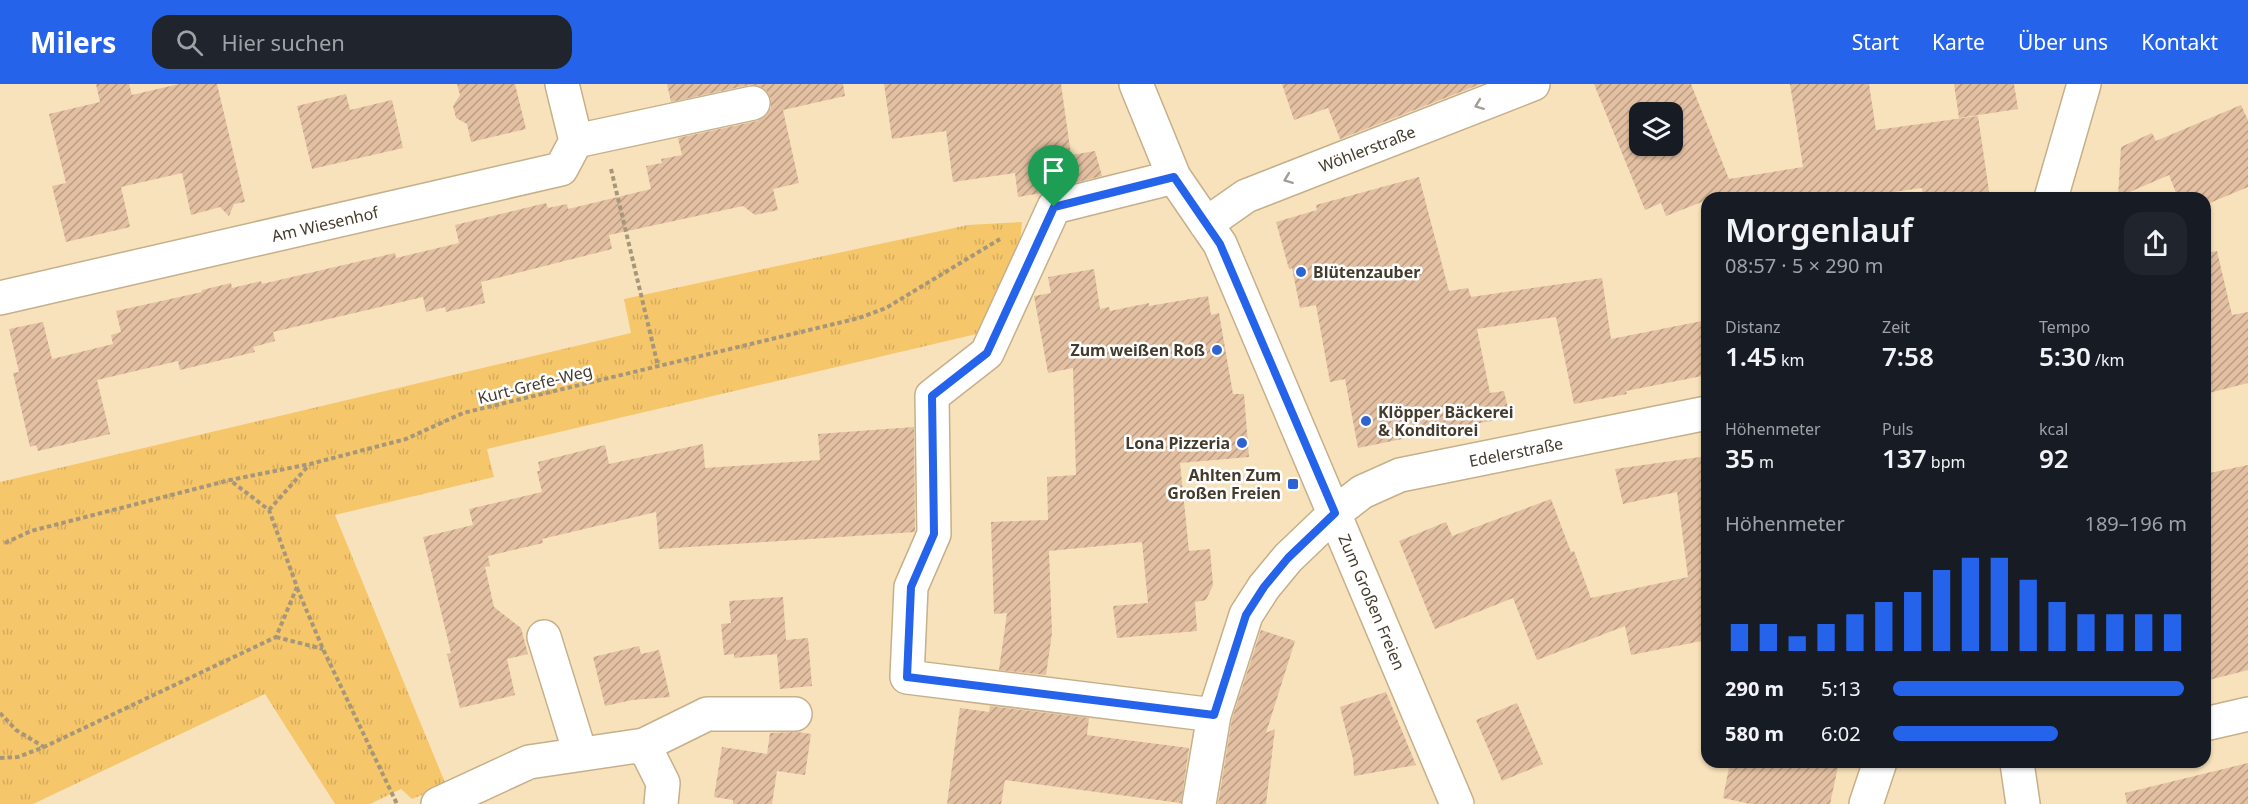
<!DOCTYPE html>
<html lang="de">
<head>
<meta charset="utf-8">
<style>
	body { margin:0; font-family:"Noto Sans",sans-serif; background:#20242c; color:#f1f3f6; height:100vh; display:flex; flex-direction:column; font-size:22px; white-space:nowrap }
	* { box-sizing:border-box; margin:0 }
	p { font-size:20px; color:#9ea1a6 }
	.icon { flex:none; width:33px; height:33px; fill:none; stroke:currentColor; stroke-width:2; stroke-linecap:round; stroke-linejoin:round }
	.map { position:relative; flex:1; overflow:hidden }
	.panel { position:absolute; left:1701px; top:108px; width:510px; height:576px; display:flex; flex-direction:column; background:#171b24; border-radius:18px; box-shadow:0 2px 4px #0004 }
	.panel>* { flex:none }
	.fabs { position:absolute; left:1629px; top:18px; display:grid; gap:12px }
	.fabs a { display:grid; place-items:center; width:54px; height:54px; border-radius:12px; background:#171b24; box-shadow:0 2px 4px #0004; font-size:30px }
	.pin { position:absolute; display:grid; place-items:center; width:51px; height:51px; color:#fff; margin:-62px -26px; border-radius:50% 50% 50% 0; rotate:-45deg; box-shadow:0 0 6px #0007 }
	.pin .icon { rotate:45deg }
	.round { display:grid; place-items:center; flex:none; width:63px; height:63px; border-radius:18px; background:#20242c }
	.headline { display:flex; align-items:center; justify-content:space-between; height:102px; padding:0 24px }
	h1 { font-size:33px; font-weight:600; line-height:45px }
	.metrics { display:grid; grid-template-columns:repeat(3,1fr); gap:9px; height:102px; padding:6px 24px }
	.metrics div { display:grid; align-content:center }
	.metrics b { font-size:26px; font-weight:600 }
	.metrics small { font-size:16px; font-weight:400 }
	.metrics p { font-size:16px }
	.chart { height:168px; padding:12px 24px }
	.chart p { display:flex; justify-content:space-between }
	.chart svg { width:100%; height:108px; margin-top:6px; stroke:#2563eb; stroke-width:6 }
	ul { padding:0 24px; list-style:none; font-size:20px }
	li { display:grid; grid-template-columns:96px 72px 1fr; align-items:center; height:45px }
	li i { height:15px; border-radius:8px; background:#2563eb }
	header { display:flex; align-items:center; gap:36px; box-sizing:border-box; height:84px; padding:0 30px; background:#2563eb; color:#fff }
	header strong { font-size:28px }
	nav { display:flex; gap:33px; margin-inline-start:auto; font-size:21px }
	.search { width:420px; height:54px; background:#20242c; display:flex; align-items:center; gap:15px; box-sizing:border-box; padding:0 21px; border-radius:18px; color:#9ea1a6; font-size:22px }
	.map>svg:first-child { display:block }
	.park { fill:url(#park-tufts) }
	.building { fill:url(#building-hatch); fill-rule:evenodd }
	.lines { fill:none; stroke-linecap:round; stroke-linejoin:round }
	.minor-casing { stroke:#c5b08a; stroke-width:36 }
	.path { stroke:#a7977a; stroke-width:4; stroke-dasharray:4.5 3; stroke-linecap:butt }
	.minor { stroke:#fff; stroke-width:33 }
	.oneway { stroke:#a29d96 }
	.route-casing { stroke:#fff; stroke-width:12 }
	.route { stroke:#2563eb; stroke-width:8 }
	.poi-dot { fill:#2e64d2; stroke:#fff; stroke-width:2 }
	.labels { text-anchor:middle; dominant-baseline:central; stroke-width:5; stroke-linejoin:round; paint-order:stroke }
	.street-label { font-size:16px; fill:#443b2c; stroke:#fff }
	.poi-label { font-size:16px; font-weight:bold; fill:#443b2c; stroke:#fff; text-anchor:end }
</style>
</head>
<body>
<header>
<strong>Milers</strong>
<div class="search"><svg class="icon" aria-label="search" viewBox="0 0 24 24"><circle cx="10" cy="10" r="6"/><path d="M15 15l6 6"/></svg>Hier suchen</div>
<nav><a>Start</a><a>Karte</a><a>Über uns</a><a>Kontakt</a></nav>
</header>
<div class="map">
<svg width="2248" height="720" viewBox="0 0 2248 720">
	<defs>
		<pattern id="park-tufts" width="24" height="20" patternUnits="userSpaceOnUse" patternTransform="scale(1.5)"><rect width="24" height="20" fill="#f6c66b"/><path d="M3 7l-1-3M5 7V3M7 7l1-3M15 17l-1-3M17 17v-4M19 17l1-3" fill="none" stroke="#d4ab5d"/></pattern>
		<pattern id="building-hatch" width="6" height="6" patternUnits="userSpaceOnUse" patternTransform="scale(1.5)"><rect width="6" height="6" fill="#e3c0a2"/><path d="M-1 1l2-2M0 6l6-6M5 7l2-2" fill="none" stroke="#ba9d84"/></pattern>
	</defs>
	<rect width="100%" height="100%" fill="#f8e2bb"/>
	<path class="park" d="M1022,138l-3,33 -34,77 -498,117 7,28 -159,38 111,270 -34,14 -11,-10 -31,15h-35l-70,-110 -232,110h-33v-322l631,-149 -7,-34 344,-74z"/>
	<path class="building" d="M96,0h33l3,11 47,-11h38l28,118 -11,2 -5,12 -9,-9 -29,8 -9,-42 -61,14 9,40 -64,15 -14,-56 14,-3 -17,-69 51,-12z
		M457,0h58l11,45 -55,13 -4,-18 -11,-6 -3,-12 7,-11z
		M667,0h176l2,12 -62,14 16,73 -26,6 5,21 -23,5 -12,-9 -134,29 3,14 -131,33 4,21 -39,9 -1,-5 -19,5 -3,-15 -150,35 2,9 -22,6 2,5 -75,18 -2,-9 -81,19 13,54 -72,17 -2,-6 -6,2 -17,-74 6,-1 -10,-43 34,-7 9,37 61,-15 -2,-9 10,-3 -5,-21 86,-19v-2l29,-7 1,5 29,-7 1,3 133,-31 1,5 63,-15 -4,-18 91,-22 2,5 19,-4 1,5 83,-20 -5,-23 16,-3 -1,-4 21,-4 -4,-17 79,-17 9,-5 5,-8v-9l-4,-8 -9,-6h-9l-78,17z
		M884,0h177l10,71 24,-4 7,25 -53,13 -7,4 -24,4 -3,-24 -62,9 -7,-51 -54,8z
		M1282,0h199l-141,55 -12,-31 -34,12z
		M1594,0h97l38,95 74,-12 -13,-83h79l7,46 102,-14 12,82h-67l-1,-10 -71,10h-144v2l-41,16 -5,-13 -16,7zM1640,28h32v34h-32z
		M1954,0h60l4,25 -59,9z
		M346,10l4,16 42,-10 11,48 -91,21 -15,-63z
		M2241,21l7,15v67l-43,18v-7h-27l-9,-23 -51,22 3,-50 31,-14 4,8z
		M1419,93l30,114 19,-3 3,9 131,-19 9,61 96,-19v55l-81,16 1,3 -53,10 -18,-87 -79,12 13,64 14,-2 6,26 -152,31 -13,-69 -15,3 -14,-77 -16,3 -8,-40 -3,1 -13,-47 41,-12 -1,-5z
		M2217,167l15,64 16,-3v71l-43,11v-141z
		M1094,185l6,40 9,-2 1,4 39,-8v3l59,-10 3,19 8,-2 14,81h11l5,63 -69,6 9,88 21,-2 3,36 -7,15 -11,2 2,29 -80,7 -4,-32 35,-3 -6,-61 -93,9 3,82 -6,42 -47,-5 8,-57 -13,1 -3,-92 57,-2 -1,-43 29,-2 -3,-107 -25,5 -14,-77 17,-3 -3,-16z
		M914,343l1,105 -256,17 -3,-37 -114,27 1,4 -55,13 2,10 -5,1 9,40 27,21 7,26 -21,5 8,36 -55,13 -13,-54 4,-1 -28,-116 50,-12 -4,-16 73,-17 -5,-21h3l-2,-9 67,-17 4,19 94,-20 2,24 115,-8 -2,-26z
		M1707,372v184l-76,15 -6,-29 -88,34 -24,-62 -78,31 -36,-88 47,-19 6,14 99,-37 20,53 3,-1 17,47 97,-21 -11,-85 -54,12 -8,-35z
		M2248,381v205l-43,11v-207z
		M783,513l3,43 22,-2 4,48 -32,3 -3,-35 -43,4v-4l-10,1 -3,-31 10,-1 -2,-22z
		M1261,546l34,11 -29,92 9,-4 -9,75h-48l14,-85z
		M639,562l2,8 18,-4 11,47 -38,3 -27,6 -12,-49z
		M1386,608l30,73 -62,11 -1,-17 -13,-52z
		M1517,619l26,61 -41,17 -26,-61z
		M990,622l99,12 -2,17 102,13 -8,55 -176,-23 -4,24h-54l13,-96 29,4z
		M797,648l14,2 -6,41 -28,-4 -5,33h-39v-4l-19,-3 8,-50 45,7 3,-21z
		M1730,678h109l-9,42h-80l-27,-6z
		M2248,679v41h-121l-2,-11z"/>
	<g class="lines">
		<defs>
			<path id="minor" d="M1136,0l38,93 46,67 237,560
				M576,57l177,-38
				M1174,93l-120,30 -67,146 -55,43 2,138 -23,53 -4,90 307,38
				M2051,114l33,-114
				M1206,140l40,-28 287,-112
				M0,214l561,-129 15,-28 -14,-57
				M544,553l36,116
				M2205,640l43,-10
				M644,661l63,-31h88
				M2017,679l6,41
				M438,720l91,-42 115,-17 19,38 -2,21
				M1199,720l15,-89 32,-100 18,-28 24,-29 47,-45 27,-21 38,-17 307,-62
				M1866,720l14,-42"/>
		</defs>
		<use href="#minor" class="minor-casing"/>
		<path class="path" d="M611,85l47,197
			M269,426l40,-45
			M5,459l26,-12 199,-51 80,-16 96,-25 57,-26 396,-95 27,-10 114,-69
			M297,504l26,61 74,155
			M276,553l47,12
			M0,629l16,17 28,17
			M0,674l18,-1 26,-10 232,-110 21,-50 -28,-77 -38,-29"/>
		<use href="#minor" class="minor"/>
	</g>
	<defs><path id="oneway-chevron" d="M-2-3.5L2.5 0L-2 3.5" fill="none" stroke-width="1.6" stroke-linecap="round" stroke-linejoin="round" transform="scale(1.5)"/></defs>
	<g class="oneway">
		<use href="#oneway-chevron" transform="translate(1479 21) rotate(159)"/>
		<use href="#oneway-chevron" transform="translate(1288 95) rotate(159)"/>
	</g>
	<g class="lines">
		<defs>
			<path id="route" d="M1174,93l46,67 115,269 -47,45 -24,29 -18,28 -32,100 -307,-38 4,-90 23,-53 -2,-138 55,-43 67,-146z"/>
		</defs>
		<use href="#route" class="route-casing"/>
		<use href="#route" class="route"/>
	</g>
	<g class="poi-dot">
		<circle cx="1301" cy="188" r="6"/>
		<circle cx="1217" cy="266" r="6"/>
		<circle cx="1366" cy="337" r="6"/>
		<circle cx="1242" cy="359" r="6"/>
		<rect x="1287" y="394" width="12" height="12" rx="3"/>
	</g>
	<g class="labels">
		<g class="street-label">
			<text transform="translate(1367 65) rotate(-21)">Wöhlerstraße</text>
			<text transform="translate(325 140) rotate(-13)">Am Wiesenhof</text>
			<text transform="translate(535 300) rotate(-14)">Kurt-Grefe-Weg</text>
			<text transform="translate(1516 368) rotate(-11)">Edelerstraße</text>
			<text transform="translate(1372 518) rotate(67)">Zum Großen Freien</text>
		</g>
		<g class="poi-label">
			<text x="1313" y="188" text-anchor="start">Blütenzauber</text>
			<text x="1205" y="266">Zum weißen Roß</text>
			<text x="1378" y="328" text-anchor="start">Klöpper Bäckerei<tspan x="1378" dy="18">&amp; Konditorei</tspan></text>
			<text x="1230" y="359">Lona Pizzeria</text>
			<text x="1281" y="391">Ahlten Zum<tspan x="1281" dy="18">Großen Freien</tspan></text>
		</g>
	</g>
</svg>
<div class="fabs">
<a><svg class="icon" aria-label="layers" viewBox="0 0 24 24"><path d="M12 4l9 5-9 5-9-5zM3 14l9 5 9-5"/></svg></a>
</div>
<div class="pin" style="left:1054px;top:123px;background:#1e9e55"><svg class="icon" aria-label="arrive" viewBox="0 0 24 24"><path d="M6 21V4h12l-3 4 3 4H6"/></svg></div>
<section class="panel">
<div class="headline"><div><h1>Morgenlauf</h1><p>08:57 · 5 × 290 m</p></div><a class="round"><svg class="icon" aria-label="share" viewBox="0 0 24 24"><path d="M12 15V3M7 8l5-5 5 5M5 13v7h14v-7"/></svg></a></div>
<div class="metrics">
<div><p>Distanz</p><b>1.45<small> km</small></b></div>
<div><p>Zeit</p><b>7:58</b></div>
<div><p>Tempo</p><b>5:30<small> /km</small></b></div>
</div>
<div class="metrics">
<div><p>Höhenmeter</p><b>35<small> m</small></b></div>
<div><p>Puls</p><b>137<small> bpm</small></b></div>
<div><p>kcal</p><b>92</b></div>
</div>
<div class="chart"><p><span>Höhenmeter</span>189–196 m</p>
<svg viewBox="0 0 160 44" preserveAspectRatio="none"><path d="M5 44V33M15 44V33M25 44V38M35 44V33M45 44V29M55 44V24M65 44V20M75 44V11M85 44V6M95 44V6M105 44V15M115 44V24M125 44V29M135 44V29M145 44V29M155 44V29"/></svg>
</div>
<ul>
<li><b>290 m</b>5:13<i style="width:99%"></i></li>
<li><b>580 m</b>6:02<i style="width:56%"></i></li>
</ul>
</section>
</div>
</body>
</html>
